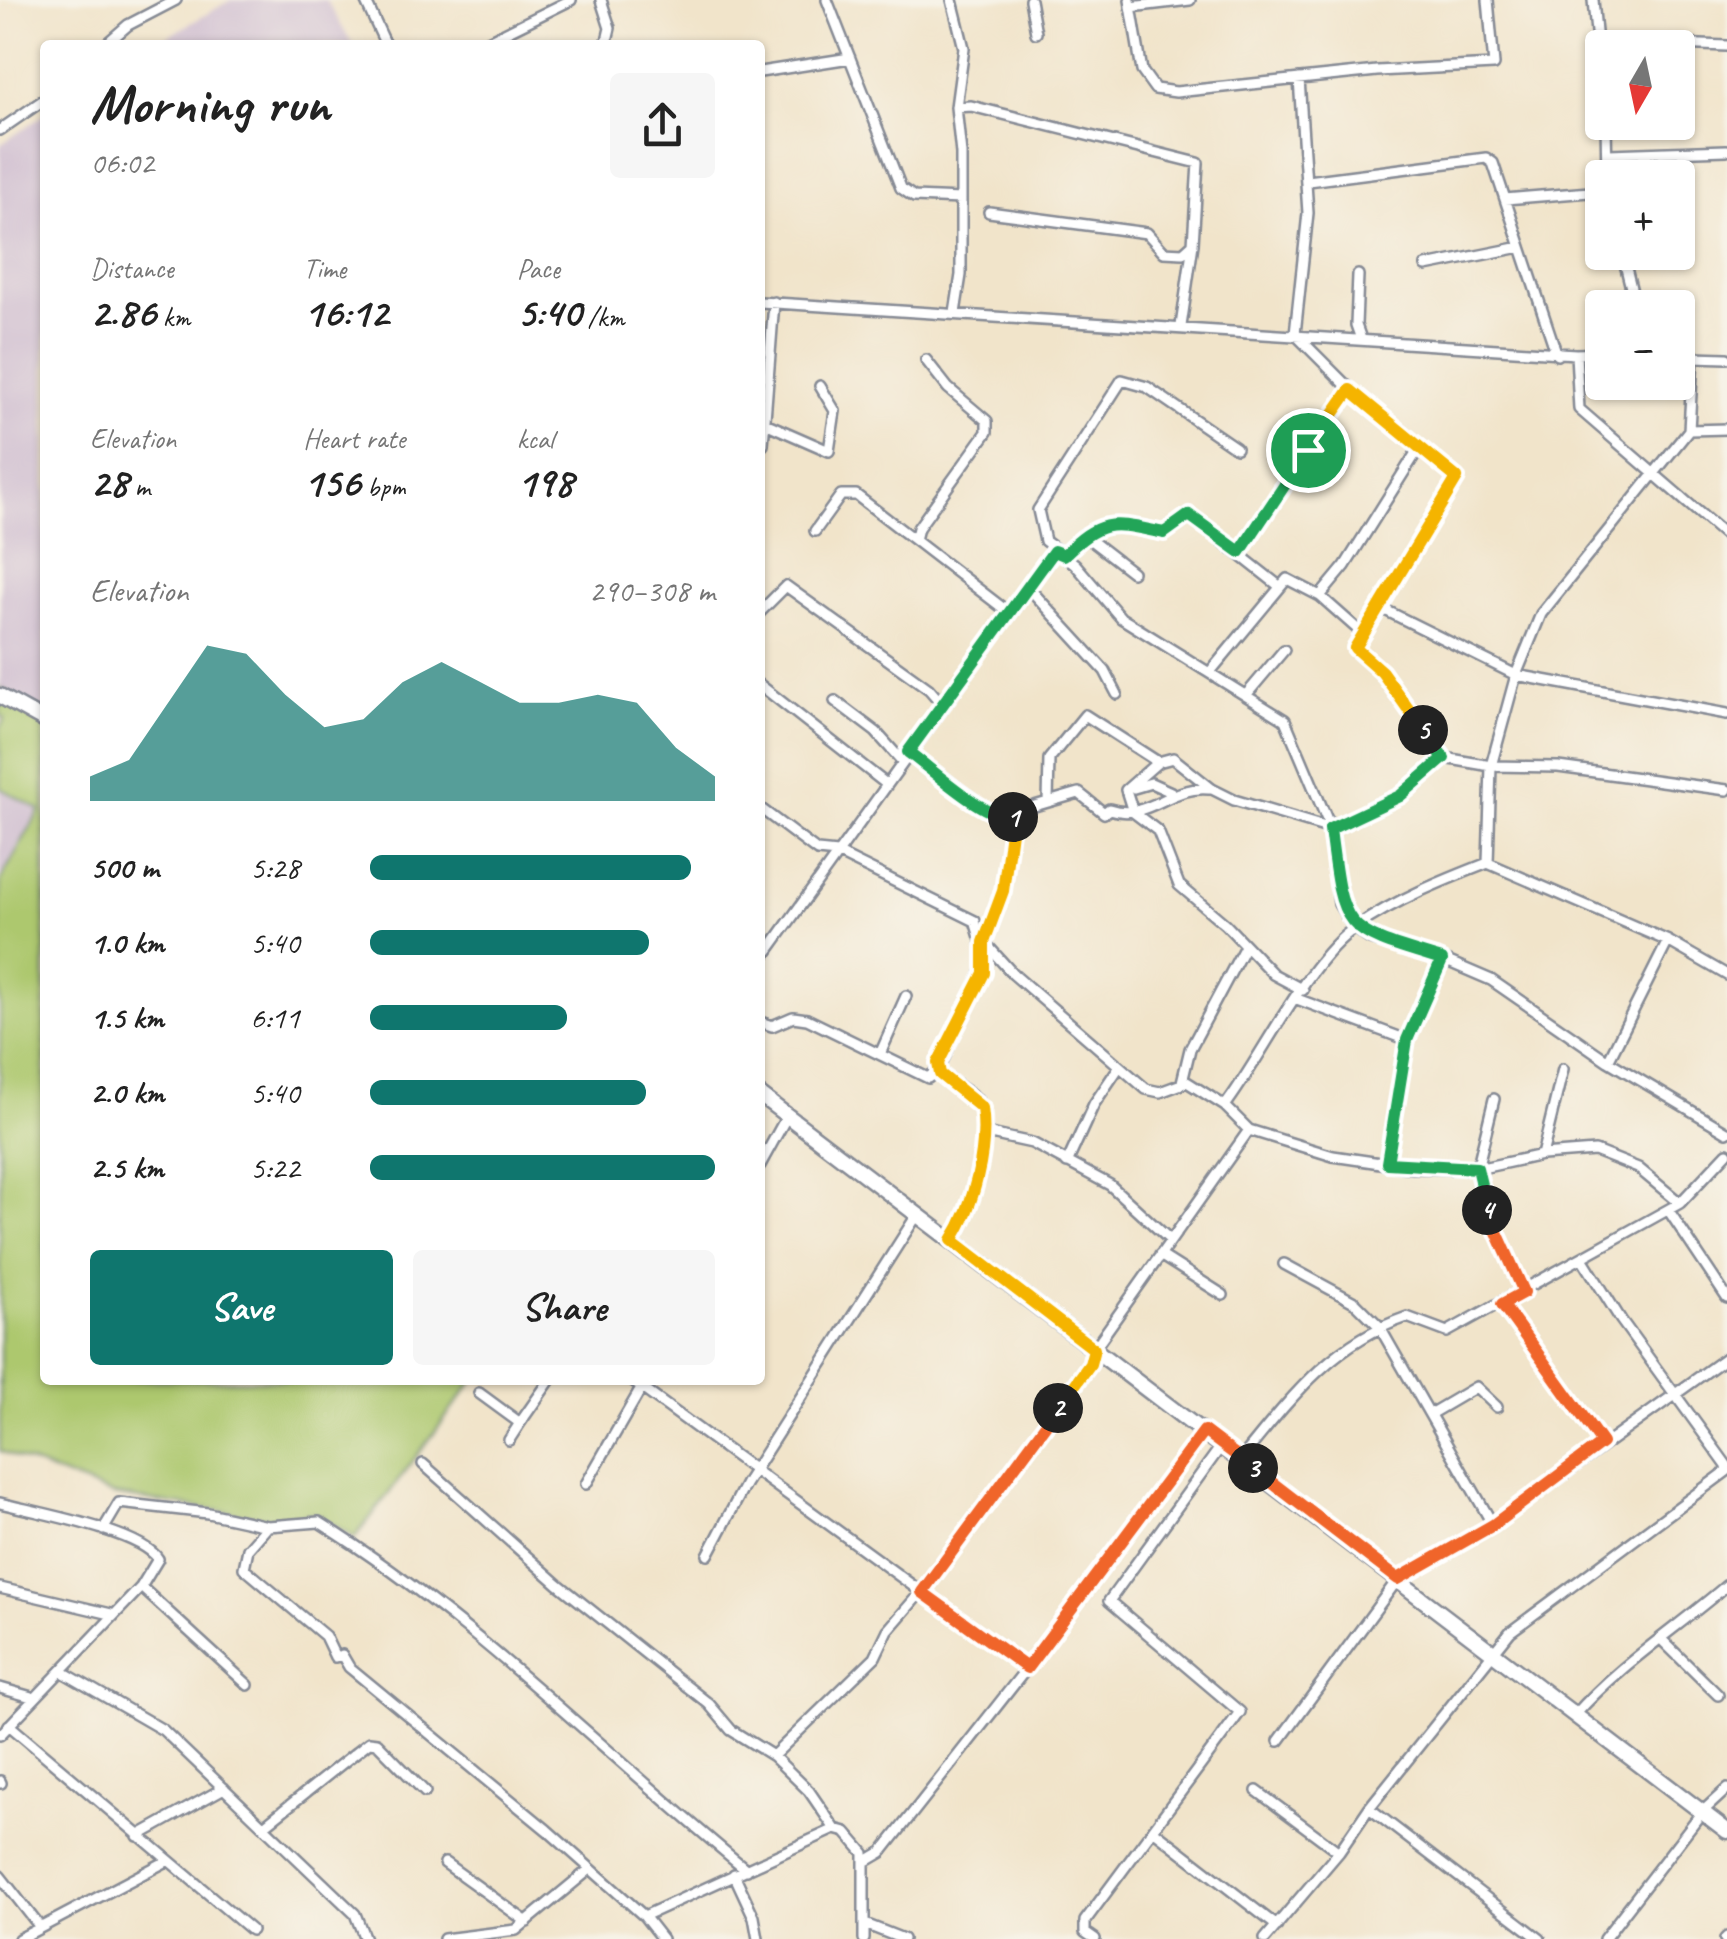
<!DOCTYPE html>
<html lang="en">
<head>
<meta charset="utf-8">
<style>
	body { margin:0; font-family:Caveat,sans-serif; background:#f6f6f6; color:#222; height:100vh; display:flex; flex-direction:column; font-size:38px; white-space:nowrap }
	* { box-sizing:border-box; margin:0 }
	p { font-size:32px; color:#767676 }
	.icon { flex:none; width:55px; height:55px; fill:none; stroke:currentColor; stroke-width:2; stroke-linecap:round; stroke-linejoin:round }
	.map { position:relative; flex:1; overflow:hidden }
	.details { position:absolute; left:40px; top:40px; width:725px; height:1345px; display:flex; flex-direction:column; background:#fff; border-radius:10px; box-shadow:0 2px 8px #0004 }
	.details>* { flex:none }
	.needle { width:65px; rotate:189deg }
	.controls { position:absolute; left:1585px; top:30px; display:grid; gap:20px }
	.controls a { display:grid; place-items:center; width:110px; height:110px; border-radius:10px; background:#fff; box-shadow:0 2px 8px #0004; font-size:50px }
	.pin { position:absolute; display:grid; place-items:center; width:85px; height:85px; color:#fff; margin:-42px; border:5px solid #fff; border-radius:50%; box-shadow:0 2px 10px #0007 }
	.km { position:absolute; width:50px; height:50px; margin:-25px; border-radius:50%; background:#222; color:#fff; font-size:28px; line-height:50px; text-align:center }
	.round { display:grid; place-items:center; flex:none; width:105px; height:105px; border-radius:10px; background:#f6f6f6 }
	.headline { display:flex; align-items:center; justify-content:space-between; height:170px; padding:0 50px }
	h1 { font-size:55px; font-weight:600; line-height:75px }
	.figures { display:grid; grid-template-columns:repeat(3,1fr); gap:15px; height:170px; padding:10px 50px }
	.figures div { display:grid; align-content:center }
	.figures b { font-size:42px; font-weight:600 }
	.figures small { font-size:28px; font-weight:400 }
	.figures p { font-size:28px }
	.chart { height:280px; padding:20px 50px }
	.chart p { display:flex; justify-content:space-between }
	.chart svg { width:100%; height:180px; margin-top:10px; fill:#0f766e; opacity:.7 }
	.button { display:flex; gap:20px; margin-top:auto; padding:20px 50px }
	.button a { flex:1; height:115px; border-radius:10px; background:#0f766e; color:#fff; font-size:40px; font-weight:600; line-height:115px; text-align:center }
	.button a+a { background:#f6f6f6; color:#222 }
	ul { padding:0 50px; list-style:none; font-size:32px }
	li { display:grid; grid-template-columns:160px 120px 1fr; align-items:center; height:75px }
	li i { height:25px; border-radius:12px; background:#0f766e }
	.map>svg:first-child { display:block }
	.industrial { fill:#cfbdd0 }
	.green { fill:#adc86e; stroke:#647c66; stroke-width:2.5 }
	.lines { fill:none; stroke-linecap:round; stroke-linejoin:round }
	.street-casing { stroke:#868a94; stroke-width:14 }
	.secondary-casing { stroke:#868a94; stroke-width:19 }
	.street { stroke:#fff; stroke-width:9 }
	.secondary { stroke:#fff; stroke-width:14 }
	.split-1-casing { stroke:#fff; stroke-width:20 }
	.split-2-casing { stroke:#fff; stroke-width:20 }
	.split-3-casing { stroke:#fff; stroke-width:20 }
	.split-4-casing { stroke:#fff; stroke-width:20 }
	.split-5-casing { stroke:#fff; stroke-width:20 }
	.split-6-casing { stroke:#fff; stroke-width:20 }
	.split-1 { stroke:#22a559; stroke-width:12 }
	.split-2 { stroke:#f5b400; stroke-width:12 }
	.split-3 { stroke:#f0652b; stroke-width:12 }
	.split-4 { stroke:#f0652b; stroke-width:12 }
	.split-5 { stroke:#22a559; stroke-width:12 }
	.split-6 { stroke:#f5b400; stroke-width:12 }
</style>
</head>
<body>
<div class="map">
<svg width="1727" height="1939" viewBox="0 0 1727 1939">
	<rect width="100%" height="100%" fill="#f7f3e8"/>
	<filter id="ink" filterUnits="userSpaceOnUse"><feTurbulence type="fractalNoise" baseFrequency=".01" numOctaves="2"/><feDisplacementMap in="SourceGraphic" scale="20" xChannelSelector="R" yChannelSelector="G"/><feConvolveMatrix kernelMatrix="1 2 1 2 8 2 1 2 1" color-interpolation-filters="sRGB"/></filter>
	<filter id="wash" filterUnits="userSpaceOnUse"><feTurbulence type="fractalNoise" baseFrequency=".0048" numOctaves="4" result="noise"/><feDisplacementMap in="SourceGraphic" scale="40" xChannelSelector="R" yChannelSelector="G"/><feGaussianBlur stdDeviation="2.25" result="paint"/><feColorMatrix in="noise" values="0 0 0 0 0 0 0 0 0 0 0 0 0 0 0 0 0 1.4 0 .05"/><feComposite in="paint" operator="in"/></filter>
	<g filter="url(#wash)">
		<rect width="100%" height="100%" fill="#f1e4ca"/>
		<path class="industrial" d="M231,0h95l27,45h-200z
			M45,114v599l-45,-25v-543z
			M0,788l40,22 -40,71z"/>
		<path class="green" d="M0,688l45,25v667h429l-119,158 -41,-25 -32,7 -169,-25 -113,-44v-570l40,-71 -40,-22v-60l5,-10 -5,-3z"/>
	</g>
	<g filter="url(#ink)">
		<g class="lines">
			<defs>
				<path id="street" d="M365,0l21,45
					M601,0l9,28 -4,17
					M827,0l74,188 13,9 47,2
					M952,0l12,48 -8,59 5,47v121l-6,38
					M1030,0l6,33
					M1130,0l12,71 13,18 21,3 201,-21 117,-6 -6,-65
					M1593,0l9,97
					M1131,7l59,-7
					M1596,41l131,5
					M105,45l23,-20 48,-25
					M480,45l91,-45
					M760,72l90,-14
					M1299,79l9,134 -13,121 55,55 107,89 -101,166 1,8 25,20 63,86 46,8 67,1 169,23
					M956,107l15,-1 227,57 -5,81 -12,82
					M1606,122l1,56
					M0,130l45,-31
					M1609,154l118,-4
					M1308,181l178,-23 7,5 12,36 97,-8
					M1505,199l52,156
					M989,212l158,21 17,19 19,1 10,-9
					M1622,252l14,56
					M1426,266l95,-19
					M1358,275l-2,50 5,14
					M760,302l816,52
					M1602,353l-26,1 3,55 148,128
					M765,423l64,28 6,-40 -15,-25
					M1689,430l38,-1
					M763,445l11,-143
					M1236,448l-89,-61 -25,-7 -84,130 7,31 30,23 46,54 164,102 46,109 8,75 15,24 16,11 72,20 49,21 117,81 119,71
					M815,531l26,-36h15l152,117
					M1084,535l48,37
					M915,540l3,-12 69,-96v-11l-39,-33 -22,-28
					M1239,552l111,-163
					M1063,555c40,-39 51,-32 101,-22l25,-18 89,70
					M1028,587l77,84 12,23
					M1320,596l25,-30 74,-118
					M1379,607l137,68 211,39
					M760,612l26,-26 143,103 13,15
					M1210,672l77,-93 33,17 43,38
					M760,685l125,98
					M1246,695l38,-45
					M835,701l41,31 25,28
					M908,751l69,52 32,16 22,-12 48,-14 25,20 5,-4c40,13 59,-24 100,-20
					M1134,788l17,-5 20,9
					M1126,790l32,-28 15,-4 39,31 22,11 97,29 69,-33 45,-38
					M1126,790l7,22 25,19 21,54 46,39 48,50 30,16
					M1048,802l1,-43 36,-44 73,47
					M760,808l57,43 20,2 138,68 12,39 -48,109 -11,9 -121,-59 -14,-2 -21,9 -12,-4
					M1488,863l180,78 59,34
					M985,939l18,-48 10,-75
					M986,944l27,30 133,115 14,3 27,-10 38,24
					M760,962l295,-411
					M1297,999l110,41
					M880,1054l26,-58
					M1608,1061l60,-120
					M939,1069c9,15 32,20 42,36 15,25 -14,111 -29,135
					M1182,1082l8,-33 55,-103
					M1494,1099l-17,70 9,39 38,84
					M986,1133l46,10 78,42 59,54
					M1542,1155l21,-86
					M1067,1163l27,-59 25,-37
					M1387,1163l20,-123 35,-81
					M760,1165l27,-49
					M1680,1203l47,-50
					M1669,1211l58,87
					M1160,1255l63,40
					M1582,1258l39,62 106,146
					M1284,1264l72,39 23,23 114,199
					M1502,1304l101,139
					M631,1380l396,289
					M479,1393l41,30 30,-43
					M1430,1414l46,-27 21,20
					M509,1440l11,-17
					M1241,1459c49,-60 90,-116 166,-142l40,15 233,-129 -42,-35 -43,-17 -53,4 -65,14 -63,-1 -81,-12 -84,-26
					M423,1464l135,120 151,120 22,26 42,26 36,35 26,38
					M586,1484l60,-104
					M0,1503c34,9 141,28 158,56l-17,28 -141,148
					M268,1526l-20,23 -4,19 81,68 10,21 7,-2 7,12 198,163 97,86 18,23
					M103,1530l16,-27 89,10 60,13 51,-4c156,97 286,232 428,348
					M708,1555l38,-72 171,-268
					M141,1587l107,98
					M0,1588l111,26
					M922,1592l167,-228 5,-15 155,-219 -24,-24c38,-50 82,-146 131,-179 39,-27 88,-47 132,-64l3,-97 25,-91 25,-61 148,-184 4,-73 34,1
					M1663,1641l55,54
					M61,1671l102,59 192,184 10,25
					M0,1688l35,10
					M1575,1715c45,-51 101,-86 152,-130
					M9,1725l242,205
					M1279,1741l119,-162 95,-54 234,-168
					M773,1756l102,-99 13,-27 33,-38
					M0,1781l1,2
					M1257,1791l82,61
					M1369,1808l171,131
					M265,1825l104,-83 8,1 48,49
					M1153,1830l124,96
					M138,1836l86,-48
					M865,1862l17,-10 152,-193 170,-228
					M445,1863l82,59
					M734,1874l20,43 4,22
					M0,1876l40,51
					M644,1916l191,-87 11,3 18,21v86
					M865,1924l38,15
					M19,1939l148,-78
					M444,1939l72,-9 74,-61
					M1095,1939l-10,-7v-11l155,-209 -131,-111 113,-156
					M1265,1939l74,-87 30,-44 141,-176 217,-161
					M1604,1939l98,-127 25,-23
					M1725,1939l2,-2"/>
				<path id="secondary" d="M0,696l45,25
					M760,1095l967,736"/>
			</defs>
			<use href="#street" class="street-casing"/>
			<use href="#secondary" class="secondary-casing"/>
			<use href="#street" class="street"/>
			<use href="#secondary" class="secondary"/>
		</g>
	</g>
	<g class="lines" filter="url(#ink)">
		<defs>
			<path id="split-1" d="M1013,817c-28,3 -81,-48 -105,-65l146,-201 10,4c39,-39 50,-32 100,-22l25,-18 51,37 68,-102"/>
			<path id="split-2" d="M1013,817l-10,74 -19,51v31l-46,90 2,11 42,34c6,40 -8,98 -30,132l142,109 -4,15 -32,44"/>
			<path id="split-3" d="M1058,1408l-136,184 105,76 177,-237 49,37"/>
			<path id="split-4" d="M1253,1468l145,111 95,-54 109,-82 -100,-139 22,-12 -37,-82"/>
			<path id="split-5" d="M1423,730l21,28 -44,38 -70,33c13,104 12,101 112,131l-35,80 -20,123 90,5 10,42"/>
			<path id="split-6" d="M1308,450l42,-60 107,88 -102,170 27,24 41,58"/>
		</defs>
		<use href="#split-1" class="split-1-casing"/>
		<use href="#split-2" class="split-2-casing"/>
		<use href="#split-3" class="split-3-casing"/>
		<use href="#split-4" class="split-4-casing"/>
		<use href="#split-5" class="split-5-casing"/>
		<use href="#split-6" class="split-6-casing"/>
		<use href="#split-1" class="split-1"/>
		<use href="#split-2" class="split-2"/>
		<use href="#split-3" class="split-3"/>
		<use href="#split-4" class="split-4"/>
		<use href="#split-5" class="split-5"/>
		<use href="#split-6" class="split-6"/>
	</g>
</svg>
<div class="controls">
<a><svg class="needle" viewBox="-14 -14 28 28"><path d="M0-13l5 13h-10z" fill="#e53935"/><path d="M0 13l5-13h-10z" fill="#767676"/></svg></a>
<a>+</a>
<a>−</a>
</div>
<div class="pin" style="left:1308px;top:450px;background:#1e9e55"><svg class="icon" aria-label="arrive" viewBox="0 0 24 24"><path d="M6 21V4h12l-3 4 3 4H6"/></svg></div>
<b class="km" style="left:1013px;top:817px">1</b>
<b class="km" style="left:1058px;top:1408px">2</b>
<b class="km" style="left:1253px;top:1468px">3</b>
<b class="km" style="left:1487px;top:1210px">4</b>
<b class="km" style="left:1423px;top:730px">5</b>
<section class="details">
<div class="headline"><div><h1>Morning run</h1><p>06:02</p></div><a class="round"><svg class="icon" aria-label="share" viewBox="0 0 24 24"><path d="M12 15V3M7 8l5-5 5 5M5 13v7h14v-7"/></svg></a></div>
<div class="figures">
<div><p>Distance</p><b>2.86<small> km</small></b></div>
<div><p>Time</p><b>16:12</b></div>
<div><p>Pace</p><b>5:40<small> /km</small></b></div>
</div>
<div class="figures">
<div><p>Elevation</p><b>28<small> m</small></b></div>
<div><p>Heart rate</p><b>156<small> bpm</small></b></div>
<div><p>kcal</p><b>198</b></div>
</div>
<div class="chart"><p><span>Elevation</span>290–308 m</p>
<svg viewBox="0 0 160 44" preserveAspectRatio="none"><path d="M0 44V38L10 34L20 20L30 6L40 8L50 18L60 26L70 24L80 15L90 10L100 15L110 20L120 20L130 18L140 20L150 31L160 38V44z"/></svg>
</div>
<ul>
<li><b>500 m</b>5:28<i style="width:93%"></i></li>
<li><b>1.0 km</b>5:40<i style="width:81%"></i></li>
<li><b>1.5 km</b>6:11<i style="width:57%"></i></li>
<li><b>2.0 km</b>5:40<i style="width:80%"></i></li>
<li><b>2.5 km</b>5:22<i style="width:100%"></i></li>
</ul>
<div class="button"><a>Save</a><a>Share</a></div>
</section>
</div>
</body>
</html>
